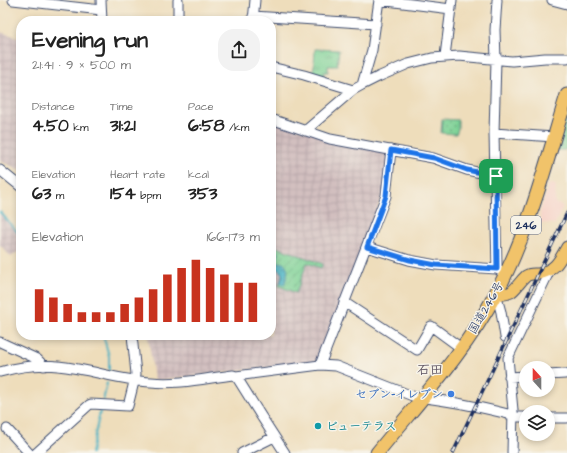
<!DOCTYPE html>
<html lang="en">
<head>
<meta charset="utf-8">
<style>
	body { margin:0; font-family:"Architects Daughter","Klee One",sans-serif; background:#f2f2f2; color:#222; height:100vh; display:flex; flex-direction:column; font-size:15px; white-space:nowrap }
	* { box-sizing:border-box; margin:0 }
	p { font-size:13px; color:#767676 }
	.icon { flex:none; width:22px; height:22px; fill:none; stroke:currentColor; stroke-width:2; stroke-linecap:round; stroke-linejoin:round }
	.map { position:relative; flex:1; overflow:hidden }
	.panel { position:absolute; left:16px; top:16px; width:260px; height:324px; display:flex; flex-direction:column; background:#fff; border-radius:16px; box-shadow:0 2px 6px #0003 }
	.panel>* { flex:none }
	.needle { width:26px; rotate:339deg }
	.tools { position:absolute; left:519px; top:361px; display:grid; gap:8px }
	.tools a { display:grid; place-items:center; width:36px; height:36px; border-radius:50%; background:#fff; box-shadow:0 2px 6px #0003; font-size:20px }
	.pin { position:absolute; display:grid; place-items:center; width:34px; height:34px; color:#fff; margin:-17px; border-radius:8px; box-shadow:0 2px 6px #0006 }
	.round { display:grid; place-items:center; flex:none; width:42px; height:42px; border-radius:16px; background:#f2f2f2 }
	.head { display:flex; align-items:center; justify-content:space-between; height:68px; padding:0 16px }
	h1 { font-size:22px; font-weight:700; line-height:30px }
	.metrics { display:grid; grid-template-columns:repeat(3,1fr); gap:6px; height:68px; padding:4px 16px }
	.metrics div { display:grid; align-content:center }
	.metrics b { font-size:17px; font-weight:700 }
	.metrics small { font-size:11px; font-weight:400 }
	.metrics p { font-size:11px }
	.chart { height:112px; padding:8px 16px }
	.chart p { display:flex; justify-content:space-between }
	.chart svg { width:100%; height:72px; margin-top:4px; stroke:#c8321e; stroke-width:6 }
	.map>svg:first-child { display:block }
	.built { fill:#f7d1c6 }
	.industrial { fill:url(#industrial-grid) }
	.grass { fill:url(#grass-dots); stroke:#4c807a }
	.park { fill:url(#park-tufts); stroke:#4c807a }
	.garden { fill:url(#garden-furrows); stroke:#4c807a }
	.water { fill:url(#water-waves); stroke:#317091 }
	.lines { fill:none; stroke-linecap:round; stroke-linejoin:round }
	.stream { stroke:#47b2c4; stroke-width:2 }
	.minor-casing { stroke:#3b496c; stroke-width:11 }
	.major-casing { stroke:#3b496c; stroke-width:13 }
	.highway-casing { stroke:#3b496c; stroke-width:15 }
	.minor { stroke:#fff; stroke-width:9 }
	.major { stroke:#f1c36a; stroke-width:11 }
	.highway { stroke:#f1c36a; stroke-width:13 }
	.rail-casing { stroke:#1b2f5e; stroke-width:3.5 }
	.rail { stroke:#f7f3e8; stroke-width:2; stroke-dasharray:6; stroke-linecap:butt }
	.route-casing { stroke:#fff; stroke-width:8 }
	.route { stroke:#1a73e8; stroke-width:5 }
	.shop-dot { fill:#3f7fe0; stroke:#f7f3e8; stroke-width:1.5 }
	.culture-dot { fill:#0f9aa8; stroke:#f7f3e8; stroke-width:1.5 }
	.labels { text-anchor:middle; dominant-baseline:central; stroke-width:3; stroke-linejoin:round; paint-order:stroke }
	.shield { fill:#f7f3e8; stroke:#5d6a87; stroke-width:1 }
	.shield-label { font-size:11px; font-weight:bold; fill:#1b2f5e }
	.street-label { font-size:12px; fill:#1b2f5e; stroke:#f7f3e8 }
	.shop-label { font-size:12px; font-weight:bold; fill:#366cbe; stroke:#f7f3e8; text-anchor:end }
	.culture-label { font-size:12px; font-weight:bold; fill:#0d838f; stroke:#f7f3e8; text-anchor:start }
	.neighbourhood-label { font-size:13px; font-weight:bold; fill:#5e5462; stroke:#f7f3e8 }
</style>
</head>
<body>
<div class="map">
<svg width="567" height="453" viewBox="0 0 567 453">
	<defs>
		<pattern id="industrial-grid" width="8" height="8" patternUnits="userSpaceOnUse"><rect width="8" height="8" fill="#d2bfbf"/><path d="M0 4h8M4 0v8" fill="none" stroke="#b4a4a7"/></pattern>
		<pattern id="grass-dots" width="8" height="8" patternUnits="userSpaceOnUse"><rect width="8" height="8" fill="#7ed296"/><path d="M2 2h.1M6 6h.1" fill="none" stroke="#66ab7e" stroke-width="1.8" stroke-linecap="round"/></pattern>
		<pattern id="park-tufts" width="24" height="20" patternUnits="userSpaceOnUse"><rect width="24" height="20" fill="#7ed296"/><path d="M3 7l-1-3M5 7V3M7 7l1-3M15 17l-1-3M17 17v-4M19 17l1-3" fill="none" stroke="#66ab7e"/></pattern>
		<pattern id="garden-furrows" width="10" height="10" patternUnits="userSpaceOnUse"><rect width="10" height="10" fill="#7ed296"/><path d="M-1 1l2-2M0 10L10 0M9 11l2-2" fill="none" stroke="#66ab7e"/></pattern>
		<pattern id="water-waves" width="16" height="10" patternUnits="userSpaceOnUse"><rect width="16" height="10" fill="#47b2c4"/><path d="M0 5q4-4 8 0t8 0" fill="none" stroke="#3a91a2"/></pattern>
	</defs>
	<rect width="100%" height="100%" fill="#f7f3e8"/>
	<filter id="ink" filterUnits="userSpaceOnUse"><feTurbulence type="fractalNoise" baseFrequency=".025" numOctaves="2"/><feDisplacementMap in="SourceGraphic" scale="8" xChannelSelector="R" yChannelSelector="G"/><feConvolveMatrix kernelMatrix="1 2 1 2 8 2 1 2 1" color-interpolation-filters="sRGB"/></filter>
	<filter id="wash" filterUnits="userSpaceOnUse"><feTurbulence type="fractalNoise" baseFrequency=".012" numOctaves="4" result="noise"/><feDisplacementMap in="SourceGraphic" scale="16" xChannelSelector="R" yChannelSelector="G"/><feGaussianBlur stdDeviation="0.9" result="paint"/><feColorMatrix in="noise" values="0 0 0 0 0 0 0 0 0 0 0 0 0 0 0 0 0 1.4 0 .05"/><feComposite in="paint" operator="in"/></filter>
	<g filter="url(#wash)">
		<rect width="100%" height="100%" fill="#edb"/>
		<path class="built" d="M549,184l7,1 -1,18 8,3 -8,18 -15,-1v-11z"/>
		<path class="industrial" d="M0,32l21,6v132l-21,-9z
			M271,121l118,32 -4,35 -65,170 -5,4 -157,18 -4,-1 -6,-44h123z
			M0,213l21,24v12l-10,8 -11,-12z"/>
		<path class="grass" d="M567,111v36l-2,3h-8z
			M442,119l16,1v9l-2,5 -15,-1z"/>
		<path class="park" d="M315,49l24,1 -2,16h-9v6h-4l-1,6 -11,-4 2,-8z"/>
		<path class="garden" d="M271,245l52,19 -2,4 -14,-5 -11,30 -17,-7 3,-12 -5,-5 -6,1z"/>
		<path class="water" d="M272,251l7,2 -3,9c16,0 12,12 8,23l-4,-2c2,-6 4,-10 -3,-14l-6,1z"/>
		<g class="lines">
			<path class="stream" d="M0,212l21,24
				M103,335l6,21v15
				M103,401l4,-18
				M91,453l10,-46"/>
		</g>
	</g>
	<g filter="url(#ink)">
		<g class="lines">
			<defs>
				<path id="minor" d="M13,0l88,10
					M101,0l1,21
					M178,0v21
					M379,0l72,9
					M497,0l-2,30 1,30 -2,73 3,136 8,5
					M552,0l15,4
					M253,16l123,8
					M253,21l2,-21
					M445,56l7,-56
					M271,67l33,8 49,15
					M362,85l10,-35 7,-50
					M271,119l59,20 103,19 34,12 29,6
					M305,131l48,-41 9,-5 16,-8 30,-13 24,-6 27,-2 53,5 33,-3h22
					M494,133l60,4
					M0,170l21,17
					M367,247l42,13 27,5 61,4
					M496,294l5,18 4,25
					M344,302l73,48 14,-24 30,22
					M0,342l37,17 7,7
					M320,365l66,-169 5,-46
					M0,372c18,-5 39,-8 58,-6 31,3 62,14 93,16 27,3 56,-4 82,-7l3,1 25,40 24,37
					M548,375l17,-1
					M236,376l84,-11 16,1 79,31c33,3 65,10 97,18
					M509,377l17,-1
					M513,417h13
					M548,418h19
					M7,429l22,24
					M36,453l53,-48 2,-1 37,2 8,-32 -4,-39
					M242,453l32,-16
					M512,453l1,-43 -5,-52 42,-88"/>
				<path id="major" d="M496,294c19,2 18,-7 30,-18 4,-3 8,-2 12,-2 18,-4 21,-13 29,-27"/>
				<path id="highway" d="M377,453c41,-51 88,-100 118,-158 34,-62 51,-132 72,-200"/>
			</defs>
			<use href="#minor" class="minor-casing"/>
			<use href="#major" class="major-casing"/>
			<use href="#highway" class="highway-casing"/>
			<use href="#minor" class="minor"/>
			<use href="#major" class="major"/>
			<use href="#highway" class="highway"/>
			<defs>
				<path id="rail" d="M453,453l114,-240"/>
			</defs>
			<use href="#rail" class="rail-casing"/>
			<use href="#rail" class="rail"/>
		</g>
	</g>
	<g class="lines" filter="url(#ink)">
		<defs>
			<path id="route" d="M391,150l43,8 33,12 29,6 1,93 -61,-4 -26,-5 -43,-13 19,-51z"/>
		</defs>
		<use href="#route" class="route-casing"/>
		<use href="#route" class="route"/>
	</g>
	<circle class="shop-dot" cx="451" cy="394" r="4"/>
	<circle class="culture-dot" cx="318" cy="426" r="4"/>
	<g class="labels">
		<rect class="shield" x="511" y="216" width="30" height="18" rx="3"/>
		<g class="shield-label">
			<text x="526" y="225">246</text>
		</g>
		<g class="street-label">
			<text transform="translate(486 308) rotate(-60)">国道246号</text>
		</g>
		<g class="shop-label">
			<text x="443" y="394">セブン-イレブン</text>
		</g>
		<g class="culture-label">
			<text x="326" y="426">ビューテラス</text>
		</g>
		<g class="neighbourhood-label">
			<text x="430" y="370">石田</text>
		</g>
	</g>
</svg>
<div class="tools">
<a><svg class="needle" viewBox="-14 -14 28 28"><path d="M0-13l5 13h-10z" fill="#e53935"/><path d="M0 13l5-13h-10z" fill="#767676"/></svg></a>
<a><svg class="icon" aria-label="layers" viewBox="0 0 24 24"><path d="M12 4l9 5-9 5-9-5zM3 14l9 5 9-5"/></svg></a>
</div>
<div class="pin" style="left:496px;top:176px;background:#1e9e55"><svg class="icon" aria-label="arrive" viewBox="0 0 24 24"><path d="M6 21V4h12l-3 4 3 4H6"/></svg></div>
<section class="panel">
<div class="head"><div><h1>Evening run</h1><p>21:41 · 9 × 500 m</p></div><a class="round"><svg class="icon" aria-label="share" viewBox="0 0 24 24"><path d="M12 15V3M7 8l5-5 5 5M5 13v7h14v-7"/></svg></a></div>
<div class="metrics">
<div><p>Distance</p><b>4.50<small> km</small></b></div>
<div><p>Time</p><b>31:21</b></div>
<div><p>Pace</p><b>6:58<small> /km</small></b></div>
</div>
<div class="metrics">
<div><p>Elevation</p><b>63<small> m</small></b></div>
<div><p>Heart rate</p><b>154<small> bpm</small></b></div>
<div><p>kcal</p><b>353</b></div>
</div>
<div class="chart"><p><span>Elevation</span>166–173 m</p>
<svg viewBox="0 0 160 44" preserveAspectRatio="none"><path d="M5 44V24M15 44V29M25 44V33M35 44V38M45 44V38M55 44V38M65 44V33M75 44V29M85 44V24M95 44V15M105 44V11M115 44V6M125 44V11M135 44V15M145 44V20M155 44V20"/></svg>
</div>
</section>
</div>
</body>
</html>
